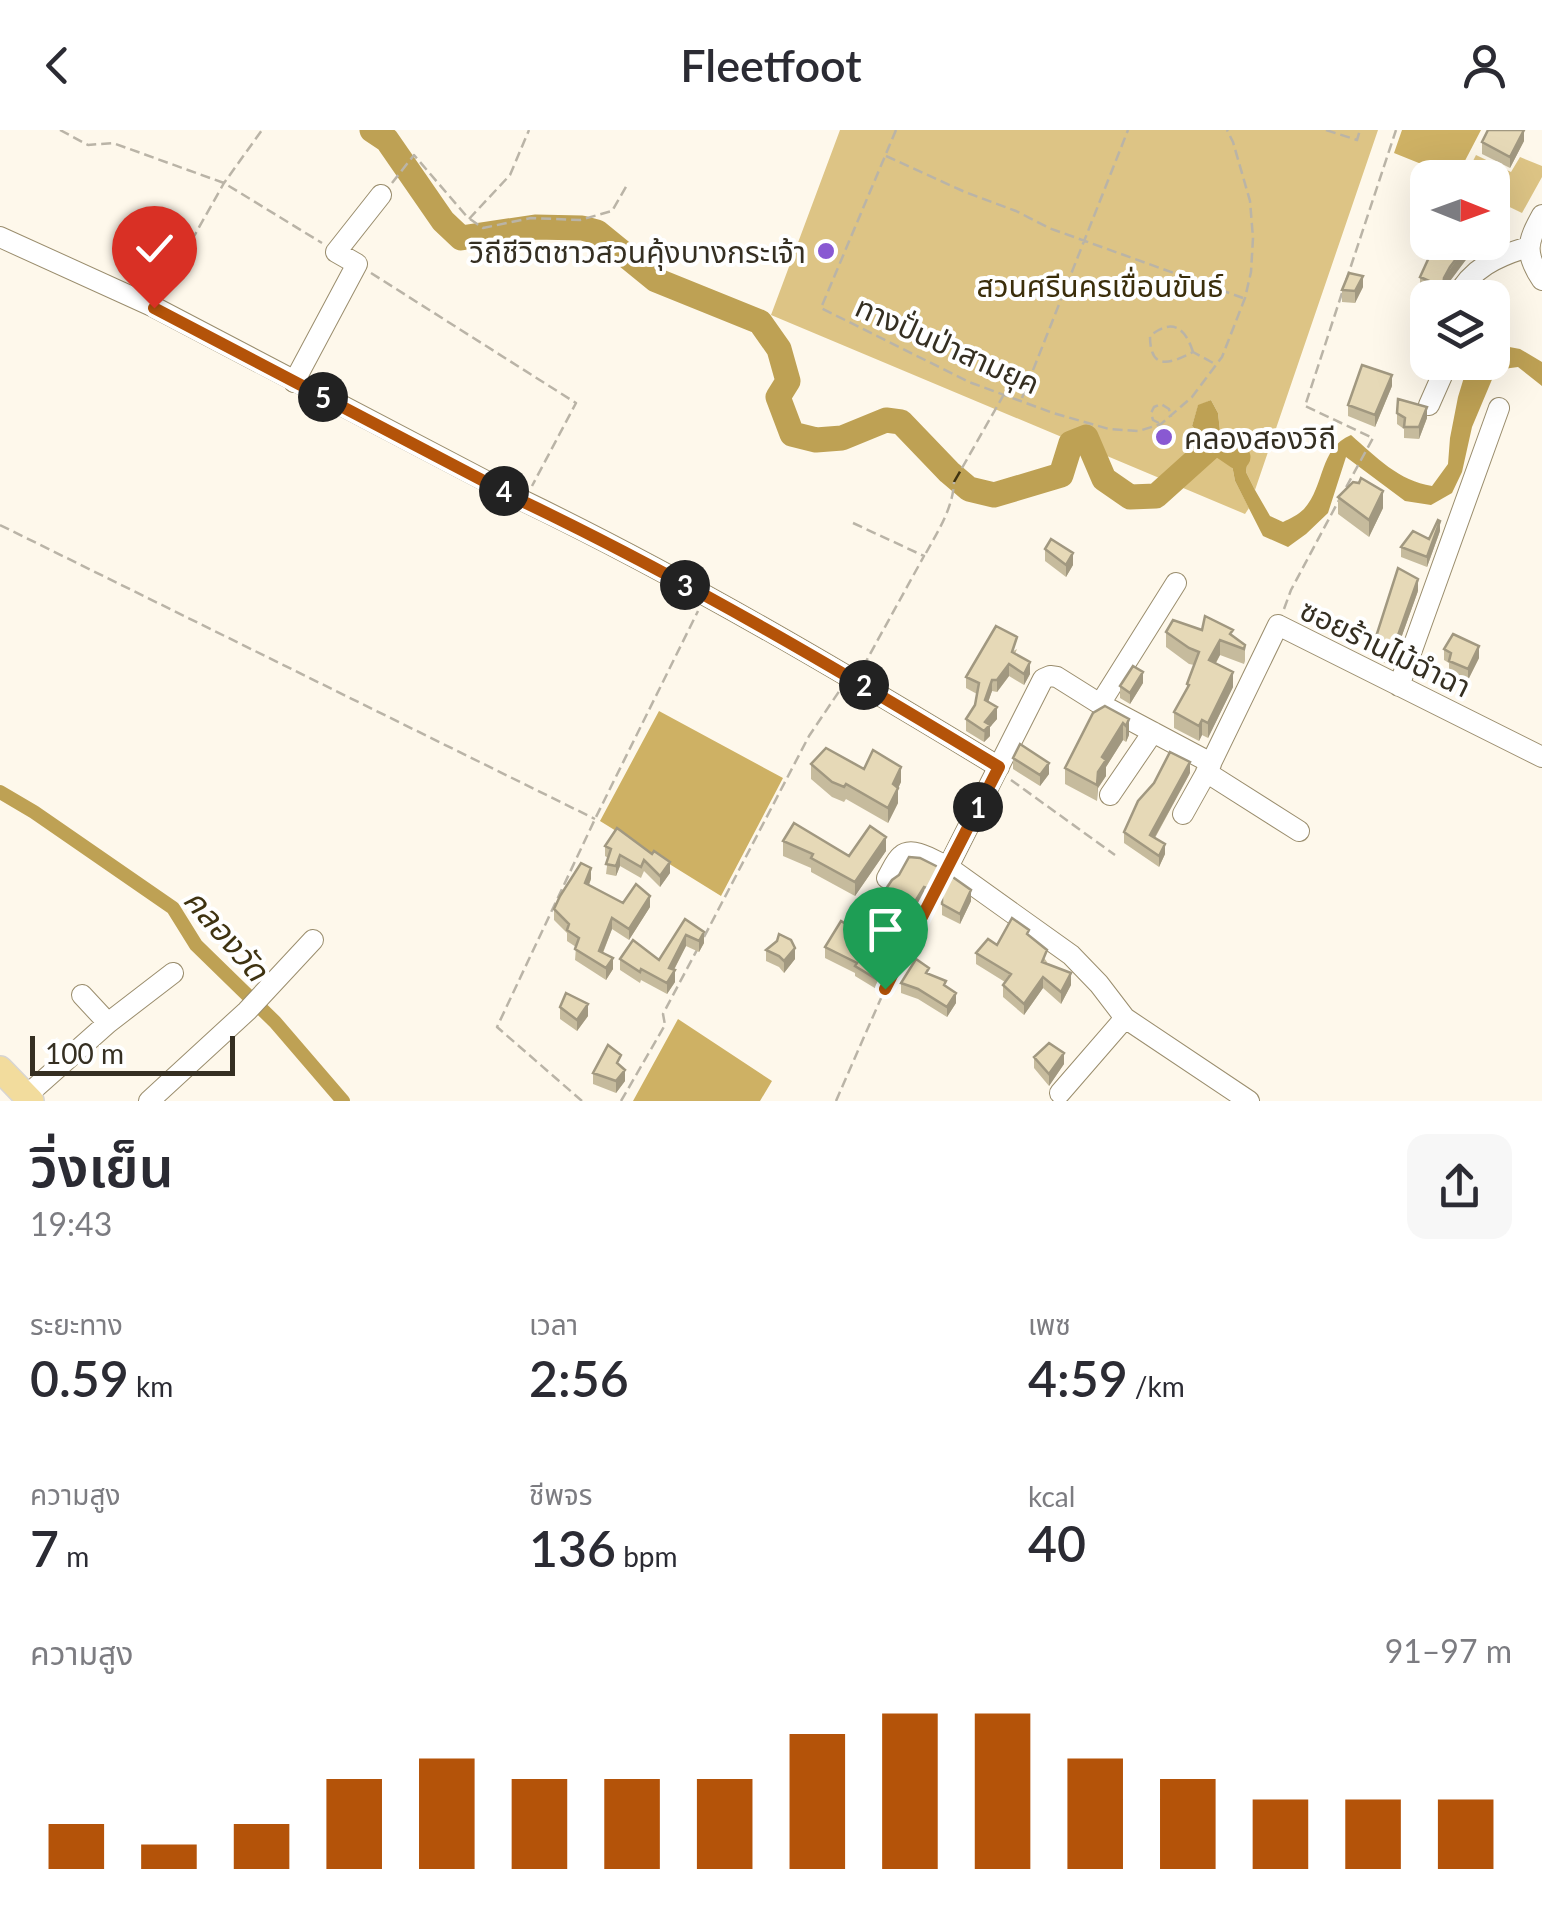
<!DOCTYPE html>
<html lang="th">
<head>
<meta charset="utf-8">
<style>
	body { margin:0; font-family:Lato,"Noto Sans Thai",sans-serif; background:#f7f7f7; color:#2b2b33; height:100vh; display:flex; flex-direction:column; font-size:38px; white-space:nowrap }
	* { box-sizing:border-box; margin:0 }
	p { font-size:32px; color:#7c7c81 }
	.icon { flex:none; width:55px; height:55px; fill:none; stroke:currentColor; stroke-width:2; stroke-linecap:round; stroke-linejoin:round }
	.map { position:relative; height:971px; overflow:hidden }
	.details { display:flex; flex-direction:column; background:#fff; flex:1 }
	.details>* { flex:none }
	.needle { width:65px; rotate:91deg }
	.fabs { position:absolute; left:1410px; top:30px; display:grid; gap:20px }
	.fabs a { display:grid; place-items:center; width:100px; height:100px; border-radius:20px; background:#fff; box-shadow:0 10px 40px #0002; font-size:50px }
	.scale { position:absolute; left:30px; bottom:25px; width:205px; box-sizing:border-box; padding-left:10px; border:5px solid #352f22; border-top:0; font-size:28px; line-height:35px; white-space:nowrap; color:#352f22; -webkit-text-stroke:8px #fff; paint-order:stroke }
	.pin { position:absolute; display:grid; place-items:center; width:85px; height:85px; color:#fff; margin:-102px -42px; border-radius:50% 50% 50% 0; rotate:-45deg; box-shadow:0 0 10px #0007 }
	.pin .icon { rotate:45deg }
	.km { position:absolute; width:50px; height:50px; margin:-25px; border-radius:50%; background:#222; color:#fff; font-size:28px; line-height:50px; text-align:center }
	.round { display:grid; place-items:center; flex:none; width:105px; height:105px; border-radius:20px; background:#f7f7f7 }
	.head { display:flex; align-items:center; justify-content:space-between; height:170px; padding:0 30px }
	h1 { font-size:55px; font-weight:600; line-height:75px }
	.metrics { display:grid; grid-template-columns:repeat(3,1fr); gap:15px; height:170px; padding:10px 30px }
	.metrics div { display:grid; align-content:center }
	.metrics b { font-size:50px; font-weight:600 }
	.metrics small { font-size:28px; font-weight:400 }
	.metrics p { font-size:28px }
	.chart { height:280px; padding:20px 30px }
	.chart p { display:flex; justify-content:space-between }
	.chart svg { width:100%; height:180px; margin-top:10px; stroke:#b45309; stroke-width:6 }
	header { display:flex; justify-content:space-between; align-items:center; height:130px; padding:0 30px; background:#fff; font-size:45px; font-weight:600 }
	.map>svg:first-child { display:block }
	.green { fill:#ddc485 }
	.forest { fill:#ceb164 }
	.water { fill:#bea154 }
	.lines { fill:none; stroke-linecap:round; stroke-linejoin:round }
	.canal { stroke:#bea154; stroke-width:14 }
	.river { stroke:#bea154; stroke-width:25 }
	.ferry { stroke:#3f3311; stroke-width:2.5; stroke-dasharray:12 10; stroke-linecap:butt }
	.minor-casing { stroke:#9a8d6d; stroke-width:22 }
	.major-casing { stroke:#d7d5d3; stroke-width:28 }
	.path { stroke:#bab4a7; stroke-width:2.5; stroke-dasharray:10 5; stroke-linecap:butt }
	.minor { stroke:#fff; stroke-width:20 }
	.major { stroke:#f2dc9d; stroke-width:25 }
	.wall { fill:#c6bb9d }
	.shaded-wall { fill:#a19880 }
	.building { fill:#e6d9b7; stroke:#a19880; stroke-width:2.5 }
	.route-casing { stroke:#fff; stroke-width:20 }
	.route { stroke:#b45309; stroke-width:12 }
	.poi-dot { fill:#8959d2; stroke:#fff; stroke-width:4 }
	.labels { text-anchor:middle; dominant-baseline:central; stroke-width:8; stroke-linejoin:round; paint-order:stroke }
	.poi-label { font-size:30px; fill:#352f22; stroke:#fff; text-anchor:end }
	.park-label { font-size:30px; fill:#3b2e0b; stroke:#fff }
	.street-label { font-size:30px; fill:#352f22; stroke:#fff }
	.water-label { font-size:32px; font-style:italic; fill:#3f3311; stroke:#fff }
</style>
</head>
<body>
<header><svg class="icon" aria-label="back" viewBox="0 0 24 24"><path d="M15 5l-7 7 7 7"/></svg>Fleetfoot<svg class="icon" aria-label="person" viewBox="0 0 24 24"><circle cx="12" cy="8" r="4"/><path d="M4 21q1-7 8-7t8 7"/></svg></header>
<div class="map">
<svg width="1542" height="971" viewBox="0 0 1542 971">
	<rect width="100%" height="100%" fill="#fef8eb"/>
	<path class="green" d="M840,0h538l-123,360 -9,-18 2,-14 -27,-18 -3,-27 -7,-13 -13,6 -6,20 40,39 3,16 14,27 -4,6 -474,-199z
		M1476,25l35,17 9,-15 22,9v11l-20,36 -29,-14 -1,-21 -27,-1z"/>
	<path class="forest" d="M1402,0h79l-25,48 -62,-25z
		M659,581l124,67 -62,118 -121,-75z
		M678,889l94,62 -12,20h-127z"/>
	<path class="water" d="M1504,216l16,3 22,13v24l-24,-19 -22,3 -24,57 -10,45 -10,21 -21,12 -26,-4 -59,-44 -18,56 -22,21 -18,13 -25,-11 -28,-55 -3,-16 -40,-39 6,-21 13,-5 7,13 3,27 27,18 -2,14 9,18 15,26 13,6c8,-4 15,-7 21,-13 21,-23 15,-61 47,-74 25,22 48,46 81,51l16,-22 2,-26 8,-41 7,-23 12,-11 15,-1 1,-10z"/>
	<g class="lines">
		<path class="canal" d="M0,662l34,20 139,96 23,37 79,77 68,79"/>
		<path class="river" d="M372,0l15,10 56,81 18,17 74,-11 47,1 15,4 59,48 104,42 19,27 9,32 -10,16 14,37 24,6 26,-2 44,-18 15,2 48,50 20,17 25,6 67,-20 10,-32 15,-6 18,42 26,18 26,-1 60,-54 22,15"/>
		<path class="ferry" d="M954,352l8,-14"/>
		<defs>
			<path id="minor" d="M1542,85c-15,27 -18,38 0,65
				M0,107l154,70 370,194c163,79 320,172 475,266
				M1456,168c15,-30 42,-42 72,-51
				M294,252l63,-118 -21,-12 45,-57
				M1429,275l19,-43
				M1399,556l100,-278
				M1100,574l76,-121
				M1206,642l93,59
				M1110,665l43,-63
				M1183,684l28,-50
				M887,748c4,-6 8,-17 14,-22 12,-11 35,6 47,11
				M82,865l26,28
				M1060,963l65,-75
				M26,966l82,-73 65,-50
				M149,971l98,-90 66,-71
				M1249,971l-124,-83 -26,-34 -28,-29 -123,-88 95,-188 7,-3 7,1 43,27 111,59 67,-138 264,132"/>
			<path id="major" d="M0,939l31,32"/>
		</defs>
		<use href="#minor" class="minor-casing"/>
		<use href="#major" class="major-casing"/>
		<path class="path" d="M60,0l28,15 25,-2 111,40 98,60
			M896,0l-75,178 148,74 84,31 56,16 30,2 22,-7 31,-27 30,-40 23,-59 6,-26 2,-34 -3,-37 -17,-59 -6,-12
			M1326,0l31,10 3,-10
			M886,26l79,36 51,19 33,17 194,70
			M392,53l22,-28 55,64 41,-44 19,-45
			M470,89l13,9 48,-10 49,2 32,-9 15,-26
			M371,143l205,130 -44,83
			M1346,151l50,-151
			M162,163l62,-110 38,-53
			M1342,163l-37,113 68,32 -30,55
			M1193,222c-8,-25 -21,-34 -43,-16 0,35 20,28 43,16l22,12
			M1022,268l106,-268
			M1159,293l-6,-3 -2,-7 3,-6 7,-3 8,5 2,8
			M962,338l41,-72
			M853,393l71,33 -60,109
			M0,395l595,294
			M926,423c12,-22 27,-45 28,-71
			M1284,479l7,-19 48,-90
			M1011,650l104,75
			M704,807l105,-201 31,-46
			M582,971l-85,-74 98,-208 103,-208
			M621,971l44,-76 -2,-11 35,-66
			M836,971l49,-112 46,-89"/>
		<use href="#minor" class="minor"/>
		<use href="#major" class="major"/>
	</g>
	<path class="wall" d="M1524,11l-14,27 -28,-14v-12z
		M1430,112h41v11l-21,28 -6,11 -1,6h-8l-15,-7v-14l13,-27 -3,-1z
		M1363,157l-8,16 -13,-1v-12z
		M1421,231l12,1 -7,17 -5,-3z
		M1392,256l-17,41 -27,-11v-11z
		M1397,283l30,5 -8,21 -15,-1v-9l-7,-5z
		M1338,367l45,11 -14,29 -31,-23z
		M1440,401l-13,36 -26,-10v-10l28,-8z
		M1045,419l28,16 -7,12 -21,-16z
		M1418,461l-27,75 -18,-9v-11z
		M1202,500l31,7 12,8v16l-1,3 -24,-9 -4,8 17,24 -25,51 -6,-3 -3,6 -25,-13v-16l13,-22v-6l7,-19 -5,-1 -23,-17v-15z
		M1017,519l-2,5 15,20 -6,11 -15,-9 -12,16 -5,-1 -4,11 9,17 -7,8v9l-6,6 -18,-11v-12l9,-14 2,-11 -11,-6v-11z
		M1444,519l35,9 -11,22 -19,-8v-9l-5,-3z
		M1143,553l-13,21 -10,-6v-12z
		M1129,589v16l-3,7 -3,-2 -17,27v9l-8,12 -1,13 -32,-17v-16z
		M1013,628l36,16 -9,12 -27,-17z
		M811,634l53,5 37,13 -3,6v15l-10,20 -42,-24 -2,3 -12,-5 -21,-18z
		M1190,643l-35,65 10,16 -6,13 -35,-24v-11z
		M617,698l53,45 -10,14 -16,-16 -3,7 -21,-12 -4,10 -10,-2 2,-16 -3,-2v-10z
		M783,711l66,15 37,-5 -31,45 -44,-24v-4l-28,-12z
		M899,745l72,26 -11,23 -18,-9v-12l-18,-5 -17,28v8l-10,23 -2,-1 -9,16 -7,-4 -1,22 -23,-14v-3l-30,-15v-11l24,-21 22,6 13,-20 -5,-3v-10z
		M591,749l-2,6 34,18 27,4 -21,33 -17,-11 -9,24 10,16 -7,11 -31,-20 1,-13 -9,-6v-8l-13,-13v-11z
		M685,789l19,24 -5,9 -13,-6 -12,24 1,12 -8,12 -26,-14 -1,3 -20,-13v-11l39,1z
		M1029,806l18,26 -1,2 25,21 -10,19 -18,-16 -19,27 -21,-18v-12l2,-3 -29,-18v-11z
		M766,820l29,9 -11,14 -5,-6 -13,-6z
		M929,844l17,12 10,17 -9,14 -29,-18 -17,-6v-10z
		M560,877l28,9 -11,15 -17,-12z
		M1034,927l30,7 -15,22 -15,-18z
		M621,937l4,14 -9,12 -23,-9v-11z"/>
	<path class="shaded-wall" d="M1524,0v11l-14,27v-11z
		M1469,112h2v11l-21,28 -6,11 -1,6 1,-20z
		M1363,146v11l-8,16v-12z
		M1428,232h5l-7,17v-12z
		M1392,245v11l-17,41v-12z
		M1427,277v11l-8,21v-12z
		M1383,361v17l-14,29v-17z
		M1440,391v10l-13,36v-10z
		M1073,423v12l-7,12v-12z
		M1418,449v12l-27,75v-11z
		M1220,510v15l-11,20v-15z
		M1479,516v12l-11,22v-11z
		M1030,532v12l-6,11v-11z
		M1009,534v12l-12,16v-12z
		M1143,542v11l-13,21v-11z
		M1233,542v15l-25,51v-15z
		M992,550v11l-7,20v-11z
		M997,577v12l-7,8v9l-6,6 1,-20z
		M1129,589v16l-3,7v-16z
		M1202,590v15l-3,6v-15z
		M1123,593v17l-17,27v9l-8,12 -1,13 1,-29 4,-15z
		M1190,632v11l-40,73v-11z
		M1049,633v11l-9,12v-11z
		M901,637v15l-5,11 2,-5v15l-10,20v-15l5,-24z
		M886,707v14l-31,45v-14z
		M1165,714v10l-6,13v-11z
		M620,725v11l-4,10v-10z
		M670,732v11l-10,14v-11z
		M591,738v11l-6,15v-11z
		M924,757v11l-17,28v8l-10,23v-10l6,-26z
		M971,760v11l-11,23v-10z
		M650,766v11l-21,33v-11z
		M612,788v11l-13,33v-11z
		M704,802v11l-5,9v-11z
		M686,805v11l-17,33v-11z
		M895,816v10l-9,16v-10z
		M795,818v11l-11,14v-12z
		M613,828v11l-7,11v-12z
		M675,840v12l-8,12v-11z
		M1071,843v12l-10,19v-12z
		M1043,847v11l-19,27v-11z
		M956,863v10l-9,14v-10z
		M588,874v12l-11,15v-11z
		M1064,923v11l-15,22v-12z
		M625,940v11l-9,12v-12z"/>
	<path class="building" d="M1488,0h36l-14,27 -28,-15z
		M1432,40l12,8h-16z
		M1436,112h33l-19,25 -6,11 -1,9 -23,-10z
		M1349,143l14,3 -8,15 -13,-1z
		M1427,214l1,18 -2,5 -5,-2v-4z
		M1362,235l30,10 -17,40 -27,-10z
		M1398,269l29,8 -8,20h-15l1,-9 -8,-5z
		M1361,348l22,13 -14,29 -31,-23 15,-15 6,1z
		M1438,390l2,1 -13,36 -26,-10 12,-16 16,8z
		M1051,409l22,14 -7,12 -21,-16z
		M1398,438l20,11 -27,76 -18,-9z
		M1205,486l28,14 -3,4 15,11 -1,4 -24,-9 -11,20 24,12 -25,51 -6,-3 -3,6 -25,-14 15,-27 -2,-1 12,-32 -10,-4 -23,-16 7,-12 29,10z
		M996,496l21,11 -5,15 18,10 -6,12 -15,-10 -12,16h-5l-7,20 12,7 -12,15 5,3 -6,6 -18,-12 9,-14 4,-22 -13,-6z
		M1453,504l26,12 -11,23 -19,-8 2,-8 -7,-4z
		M1133,536l10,6 -13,21 -10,-7z
		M1105,576l24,13 -3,7 -3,-3 -21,34 4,3 -8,12 -1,13 -32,-17 28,-55z
		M1020,614l29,19 -9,12 -27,-17z
		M826,618l38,21 9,-19 28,17 -8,17 5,4 -10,20 -42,-24 -2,3 -12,-5 -21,-18z
		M1170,622l20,10 -40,73 15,9 -6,12 -35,-24 14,-31 16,-18z
		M794,693l55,33 21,-30 16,11 -31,45 -44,-24 2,-4 -30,-13z
		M617,698l35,26 2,-3 16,11 -10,14 -16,-16 -3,7 -21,-12 -4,11 -10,-2 5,-15 -6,-3z
		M909,727l11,1 20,10 31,22 -11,24 -18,-10v-11l-18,-6 -21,34 4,3 -10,23 -2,-1 -9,16 -7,-4 -1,22 -23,-14 2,-3 -32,-16 16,-26 8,5 2,-3 20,9 18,-27 -10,-6 13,-19 7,-5z
		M581,733l10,5 -6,15 38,20 13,-19 14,12 -21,33 -17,-11 -13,33 14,7 -7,10 -31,-19 4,-11 -12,-8 2,-6 -15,-15 6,-13z
		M1012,788l17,12 -2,4 20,16 -5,12 29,11 -10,19 -18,-15 -19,27 -21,-19 8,-11 -35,-21 12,-14 9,6z
		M685,789l19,13 -5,9 -13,-6 -17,33 6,2 -8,13 -26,-14 -1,3 -20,-13 13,-19 26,20z
		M779,804l12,6 4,8 -11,13 -5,-5 -13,-6 11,-9z
		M916,829l13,9 -3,5 20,8 -2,4 12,8 -9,14 -29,-18 -17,-6z
		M566,863l22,11 -11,16 -17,-13z
		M1049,913l15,10 -15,21 -15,-17z
		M608,915l13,10 -4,8 8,7 -9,11 -23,-8z"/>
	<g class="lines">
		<defs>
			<path id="route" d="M154,178l370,194c163,78 320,171 475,265l-114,222"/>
		</defs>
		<use href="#route" class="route-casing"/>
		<use href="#route" class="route"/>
	</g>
	<g class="poi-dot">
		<circle cx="826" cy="121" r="10"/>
		<circle cx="1164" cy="307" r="10"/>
	</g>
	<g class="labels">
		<g class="poi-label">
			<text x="806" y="121">วิถีชีวิตชาวสวนคุ้งบางกระเจ้า</text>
			<text x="1184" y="307" text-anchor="start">คลองสองวิถี</text>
		</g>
		<g class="park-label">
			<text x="1100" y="155">สวนศรีนครเขื่อนขันธ์</text>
		</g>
		<g class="street-label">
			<text transform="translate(948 214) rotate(24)">ทางปั่นป่าสามยุค</text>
			<text transform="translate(1386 517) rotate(26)">ซอยร้านไม้ฉำฉา</text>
		</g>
		<g class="water-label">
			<text transform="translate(227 804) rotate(49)">คลองวัด</text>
		</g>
	</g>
</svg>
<div class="fabs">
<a><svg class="needle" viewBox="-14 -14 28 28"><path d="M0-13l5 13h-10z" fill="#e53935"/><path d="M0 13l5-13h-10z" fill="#7c7c81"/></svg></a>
<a><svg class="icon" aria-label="layers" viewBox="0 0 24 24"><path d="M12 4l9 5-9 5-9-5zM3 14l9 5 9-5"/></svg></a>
</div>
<div class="scale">100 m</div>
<div class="pin" style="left:885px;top:859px;background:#1e9e55"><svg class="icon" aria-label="arrive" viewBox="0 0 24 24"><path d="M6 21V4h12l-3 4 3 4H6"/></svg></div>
<div class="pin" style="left:154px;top:178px;background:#d93025"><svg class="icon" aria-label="check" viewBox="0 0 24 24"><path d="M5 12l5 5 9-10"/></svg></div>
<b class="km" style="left:978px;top:677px">1</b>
<b class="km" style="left:864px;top:555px">2</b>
<b class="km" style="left:685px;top:455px">3</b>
<b class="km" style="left:504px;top:361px">4</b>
<b class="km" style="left:323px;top:267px">5</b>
</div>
<section class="details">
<div class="head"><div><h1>วิ่งเย็น</h1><p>19:43</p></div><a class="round"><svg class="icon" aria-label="share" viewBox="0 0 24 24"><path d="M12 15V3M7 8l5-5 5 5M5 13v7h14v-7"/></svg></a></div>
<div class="metrics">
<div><p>ระยะทาง</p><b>0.59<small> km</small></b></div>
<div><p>เวลา</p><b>2:56</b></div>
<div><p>เพซ</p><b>4:59<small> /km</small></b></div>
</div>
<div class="metrics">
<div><p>ความสูง</p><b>7<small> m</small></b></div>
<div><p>ชีพจร</p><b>136<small> bpm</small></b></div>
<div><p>kcal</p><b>40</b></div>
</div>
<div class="chart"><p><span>ความสูง</span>91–97 m</p>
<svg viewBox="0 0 160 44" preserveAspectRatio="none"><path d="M5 44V33M15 44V38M25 44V33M35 44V22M45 44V17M55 44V22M65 44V22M75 44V22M85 44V11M95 44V6M105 44V6M115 44V17M125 44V22M135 44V27M145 44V27M155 44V27"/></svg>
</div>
</section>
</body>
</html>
